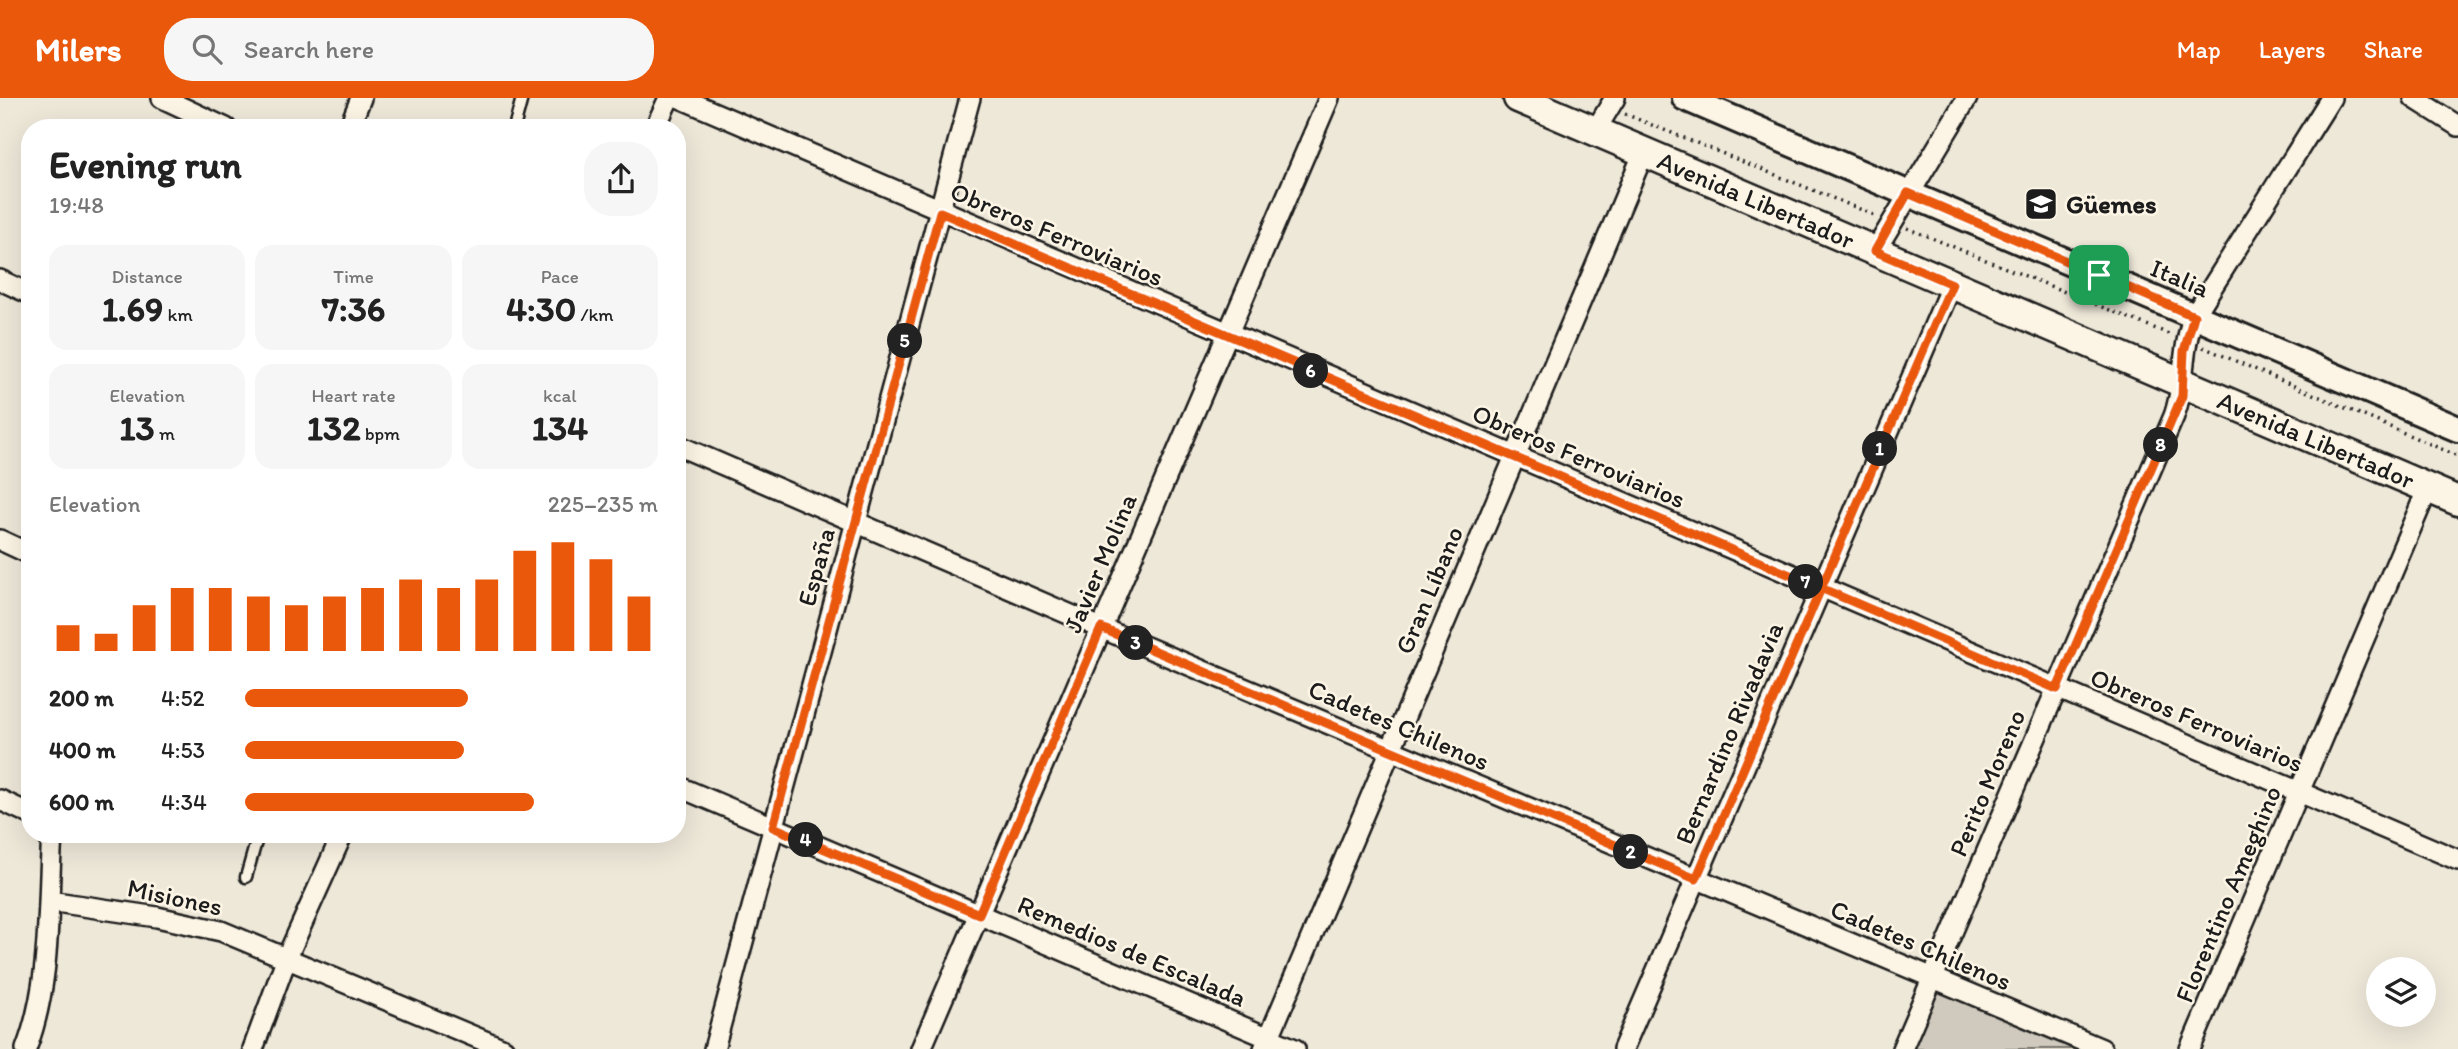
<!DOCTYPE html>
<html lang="en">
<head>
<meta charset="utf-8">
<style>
	body { margin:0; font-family:Itim,sans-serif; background:#f6f6f6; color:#222; height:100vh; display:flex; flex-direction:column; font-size:26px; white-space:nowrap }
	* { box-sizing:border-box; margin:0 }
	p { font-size:23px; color:#767676 }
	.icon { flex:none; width:38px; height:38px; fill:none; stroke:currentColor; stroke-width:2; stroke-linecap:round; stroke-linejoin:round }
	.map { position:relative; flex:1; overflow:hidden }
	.drawer { position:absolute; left:21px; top:21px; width:665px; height:724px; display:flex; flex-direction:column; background:#fff; border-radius:28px; box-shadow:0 7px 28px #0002 }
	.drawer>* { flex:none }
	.fabs { position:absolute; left:2366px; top:859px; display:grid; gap:14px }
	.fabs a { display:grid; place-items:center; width:70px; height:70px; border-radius:50%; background:#fff; box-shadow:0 7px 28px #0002; font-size:35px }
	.pin { position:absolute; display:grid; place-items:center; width:60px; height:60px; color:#fff; margin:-30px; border-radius:14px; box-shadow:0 4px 10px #0006 }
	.km { position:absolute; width:35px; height:35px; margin:-18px; border-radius:50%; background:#222; color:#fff; font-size:19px; line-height:35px; text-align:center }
	.round { display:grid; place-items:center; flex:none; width:74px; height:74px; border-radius:28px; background:#f6f6f6 }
	.overview { display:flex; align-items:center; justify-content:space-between; height:119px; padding:0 28px }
	h1 { font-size:38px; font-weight:800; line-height:52px }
	.figures { display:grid; grid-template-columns:repeat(3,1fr); gap:10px; height:119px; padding:7px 28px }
	.figures div { display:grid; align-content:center; border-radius:18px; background:#f6f6f6; text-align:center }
	.figures b { font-size:35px; font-weight:800 }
	.figures small { font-size:19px; font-weight:400 }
	.figures p { font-size:19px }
	.chart { height:196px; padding:14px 28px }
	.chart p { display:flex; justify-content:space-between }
	.chart svg { width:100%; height:126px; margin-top:7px; stroke:#ea580c; stroke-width:6 }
	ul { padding:0 28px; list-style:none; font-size:23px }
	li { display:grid; grid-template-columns:112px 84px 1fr; align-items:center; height:52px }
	li i { height:18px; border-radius:9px; background:#ea580c }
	header { display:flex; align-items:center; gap:42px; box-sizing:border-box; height:98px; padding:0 35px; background:#ea580c; color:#fff }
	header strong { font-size:33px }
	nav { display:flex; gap:38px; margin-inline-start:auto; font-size:24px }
	.search { width:490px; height:63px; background:#f6f6f6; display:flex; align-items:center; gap:18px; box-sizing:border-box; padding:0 24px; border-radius:28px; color:#767676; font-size:26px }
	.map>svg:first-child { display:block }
	.green { fill:#cfcabd; stroke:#76736c; stroke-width:2 }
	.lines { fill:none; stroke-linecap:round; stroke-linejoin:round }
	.service-casing { stroke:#1c1c1c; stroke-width:15 }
	.minor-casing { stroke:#1c1c1c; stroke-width:24 }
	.tertiary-casing { stroke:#1c1c1c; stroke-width:30 }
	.secondary-casing { stroke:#1c1c1c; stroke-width:33 }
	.path { stroke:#1c1c1c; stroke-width:3.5; stroke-dasharray:2 5; stroke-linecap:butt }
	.service { stroke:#fcf5e5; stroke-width:10 }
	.minor { stroke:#fcf5e5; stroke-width:19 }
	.tertiary { stroke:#fcf5e5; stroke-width:24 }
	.secondary { stroke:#fcf5e5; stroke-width:28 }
	.route-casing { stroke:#fff; stroke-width:14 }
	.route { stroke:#ea580c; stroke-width:9 }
	.labels { text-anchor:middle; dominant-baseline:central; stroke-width:5; stroke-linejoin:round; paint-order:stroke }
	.street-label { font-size:26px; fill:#1c1c1c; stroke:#fcf5e5 }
	.poi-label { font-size:26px; font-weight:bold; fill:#1c1c1c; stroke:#fcf5e5; text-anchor:start }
</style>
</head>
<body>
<header>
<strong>Milers</strong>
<div class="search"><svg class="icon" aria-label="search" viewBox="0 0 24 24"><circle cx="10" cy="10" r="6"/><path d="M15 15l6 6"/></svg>Search here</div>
<nav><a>Map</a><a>Layers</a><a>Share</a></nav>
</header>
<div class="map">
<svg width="2458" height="951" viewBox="0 0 2458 951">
	<rect width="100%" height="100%" fill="#eee8d9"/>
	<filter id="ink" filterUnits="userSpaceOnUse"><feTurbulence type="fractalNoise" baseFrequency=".0143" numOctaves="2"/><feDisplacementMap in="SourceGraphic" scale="14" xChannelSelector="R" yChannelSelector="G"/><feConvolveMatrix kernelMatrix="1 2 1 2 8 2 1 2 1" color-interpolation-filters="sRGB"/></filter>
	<g filter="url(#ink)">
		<path class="green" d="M1931,880l171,71h-200z"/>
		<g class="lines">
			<defs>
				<path id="service" d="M514,30l8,-30
					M246,779l12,-42"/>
				<path id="minor" d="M162,0l64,30
					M680,0l1778,762
					M2414,0l44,28
					M349,30l12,-30
					M655,30l14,-30
					M1595,33l20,-33
					M1875,153l92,-153
					M0,182l30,14
					M677,347l424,183 1001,421
					M0,442l30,14
					M677,688l618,263
					M0,702l30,14
					M49,803l108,16 64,14 283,118
					M26,951c26,-68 21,-142 26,-214
					M253,951l34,-92 55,-122
					M714,951l256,-951
					M921,951l408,-951
					M1264,951l380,-897
					M1623,951l329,-765
					M1902,951l272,-633c12,-33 7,-67 20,-100l137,-218
					M2190,951l238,-561"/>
				<path id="tertiary" d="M1685,0l773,331"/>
				<path id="secondary" d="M1518,0l940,403"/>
			</defs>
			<use href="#service" class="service-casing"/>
			<use href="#minor" class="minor-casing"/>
			<use href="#tertiary" class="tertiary-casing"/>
			<use href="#secondary" class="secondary-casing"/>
			<path class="path" d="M1625,16l252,102
				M1907,130l262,106
				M2203,249l255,109"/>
			<use href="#service" class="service"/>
			<use href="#minor" class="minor"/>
			<use href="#tertiary" class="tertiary"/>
			<use href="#secondary" class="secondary"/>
		</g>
	</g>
	<g class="lines" filter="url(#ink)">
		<defs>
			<path id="route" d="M2099,177l-191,-82 -33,58 77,33 -256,595 -595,-251 -122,286 -206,-87 167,-615c372,159 744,318 1117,477l125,-293 2,-45 10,-35 -95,-41"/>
		</defs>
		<use href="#route" class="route-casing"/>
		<use href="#route" class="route"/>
	</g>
	<defs>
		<symbol id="school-square" viewBox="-11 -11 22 22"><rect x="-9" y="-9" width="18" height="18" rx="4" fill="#1c1c1c" stroke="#fcf5e5"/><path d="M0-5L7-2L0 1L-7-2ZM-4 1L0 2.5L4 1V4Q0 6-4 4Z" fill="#fff"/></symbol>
	</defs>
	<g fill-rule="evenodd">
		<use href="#school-square" x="2022" y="87" width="38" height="38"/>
	</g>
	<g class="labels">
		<g class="street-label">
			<text transform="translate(1756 102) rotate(23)">Avenida Libertador</text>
			<text transform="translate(1057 136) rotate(23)">Obreros Ferroviarios</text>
			<text transform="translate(2180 180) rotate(23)">Italia</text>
			<text transform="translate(2316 342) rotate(23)">Avenida Libertador</text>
			<text transform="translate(1579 358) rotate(23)">Obreros Ferroviarios</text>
			<text transform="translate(1100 465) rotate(-67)">Javier Molina</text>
			<text transform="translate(816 469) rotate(-75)">España</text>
			<text transform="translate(1429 492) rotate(-67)">Gran Líbano</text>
			<text transform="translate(2197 622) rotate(23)">Obreros Ferroviarios</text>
			<text transform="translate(1399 627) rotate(23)">Cadetes Chilenos</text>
			<text transform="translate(1729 635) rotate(-67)">Bernardino Rivadavia</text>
			<text transform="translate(1987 685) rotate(-67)">Perito Moreno</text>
			<text transform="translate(2228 796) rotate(-67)">Florentino Ameghino</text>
			<text transform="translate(175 799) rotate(12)">Misiones</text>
			<text transform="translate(1921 847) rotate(23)">Cadetes Chilenos</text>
			<text transform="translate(1132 853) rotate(23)">Remedios de Escalada</text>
		</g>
		<g class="poi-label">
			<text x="2066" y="106">Güemes</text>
		</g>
	</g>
</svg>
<div class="fabs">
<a><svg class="icon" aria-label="layers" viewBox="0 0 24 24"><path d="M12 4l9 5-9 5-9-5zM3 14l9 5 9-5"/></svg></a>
</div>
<div class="pin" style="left:2099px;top:177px;background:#1e9e55"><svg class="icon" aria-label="arrive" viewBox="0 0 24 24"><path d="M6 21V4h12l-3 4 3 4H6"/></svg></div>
<b class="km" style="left:1880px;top:351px">1</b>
<b class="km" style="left:1631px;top:754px">2</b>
<b class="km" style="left:1136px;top:545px">3</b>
<b class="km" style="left:806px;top:742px">4</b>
<b class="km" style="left:905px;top:243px">5</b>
<b class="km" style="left:1311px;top:273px">6</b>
<b class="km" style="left:1806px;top:484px">7</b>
<b class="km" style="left:2161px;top:347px">8</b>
<section class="drawer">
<div class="overview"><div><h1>Evening run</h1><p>19:48</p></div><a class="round"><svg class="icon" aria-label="share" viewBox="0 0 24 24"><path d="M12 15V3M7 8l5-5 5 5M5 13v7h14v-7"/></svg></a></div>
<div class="figures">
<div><p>Distance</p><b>1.69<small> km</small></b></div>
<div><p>Time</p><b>7:36</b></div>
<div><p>Pace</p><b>4:30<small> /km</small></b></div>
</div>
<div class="figures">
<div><p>Elevation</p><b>13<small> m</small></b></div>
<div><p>Heart rate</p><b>132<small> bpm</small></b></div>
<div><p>kcal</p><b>134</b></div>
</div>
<div class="chart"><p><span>Elevation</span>225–235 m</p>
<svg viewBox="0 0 160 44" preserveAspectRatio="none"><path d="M5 44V35M15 44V38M25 44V28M35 44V22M45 44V22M55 44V25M65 44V28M75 44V25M85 44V22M95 44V19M105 44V22M115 44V19M125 44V9M135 44V6M145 44V12M155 44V25"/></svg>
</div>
<ul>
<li><b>200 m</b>4:52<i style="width:54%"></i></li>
<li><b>400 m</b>4:53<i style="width:53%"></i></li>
<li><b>600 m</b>4:34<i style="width:70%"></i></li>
</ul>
</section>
</div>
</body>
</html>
